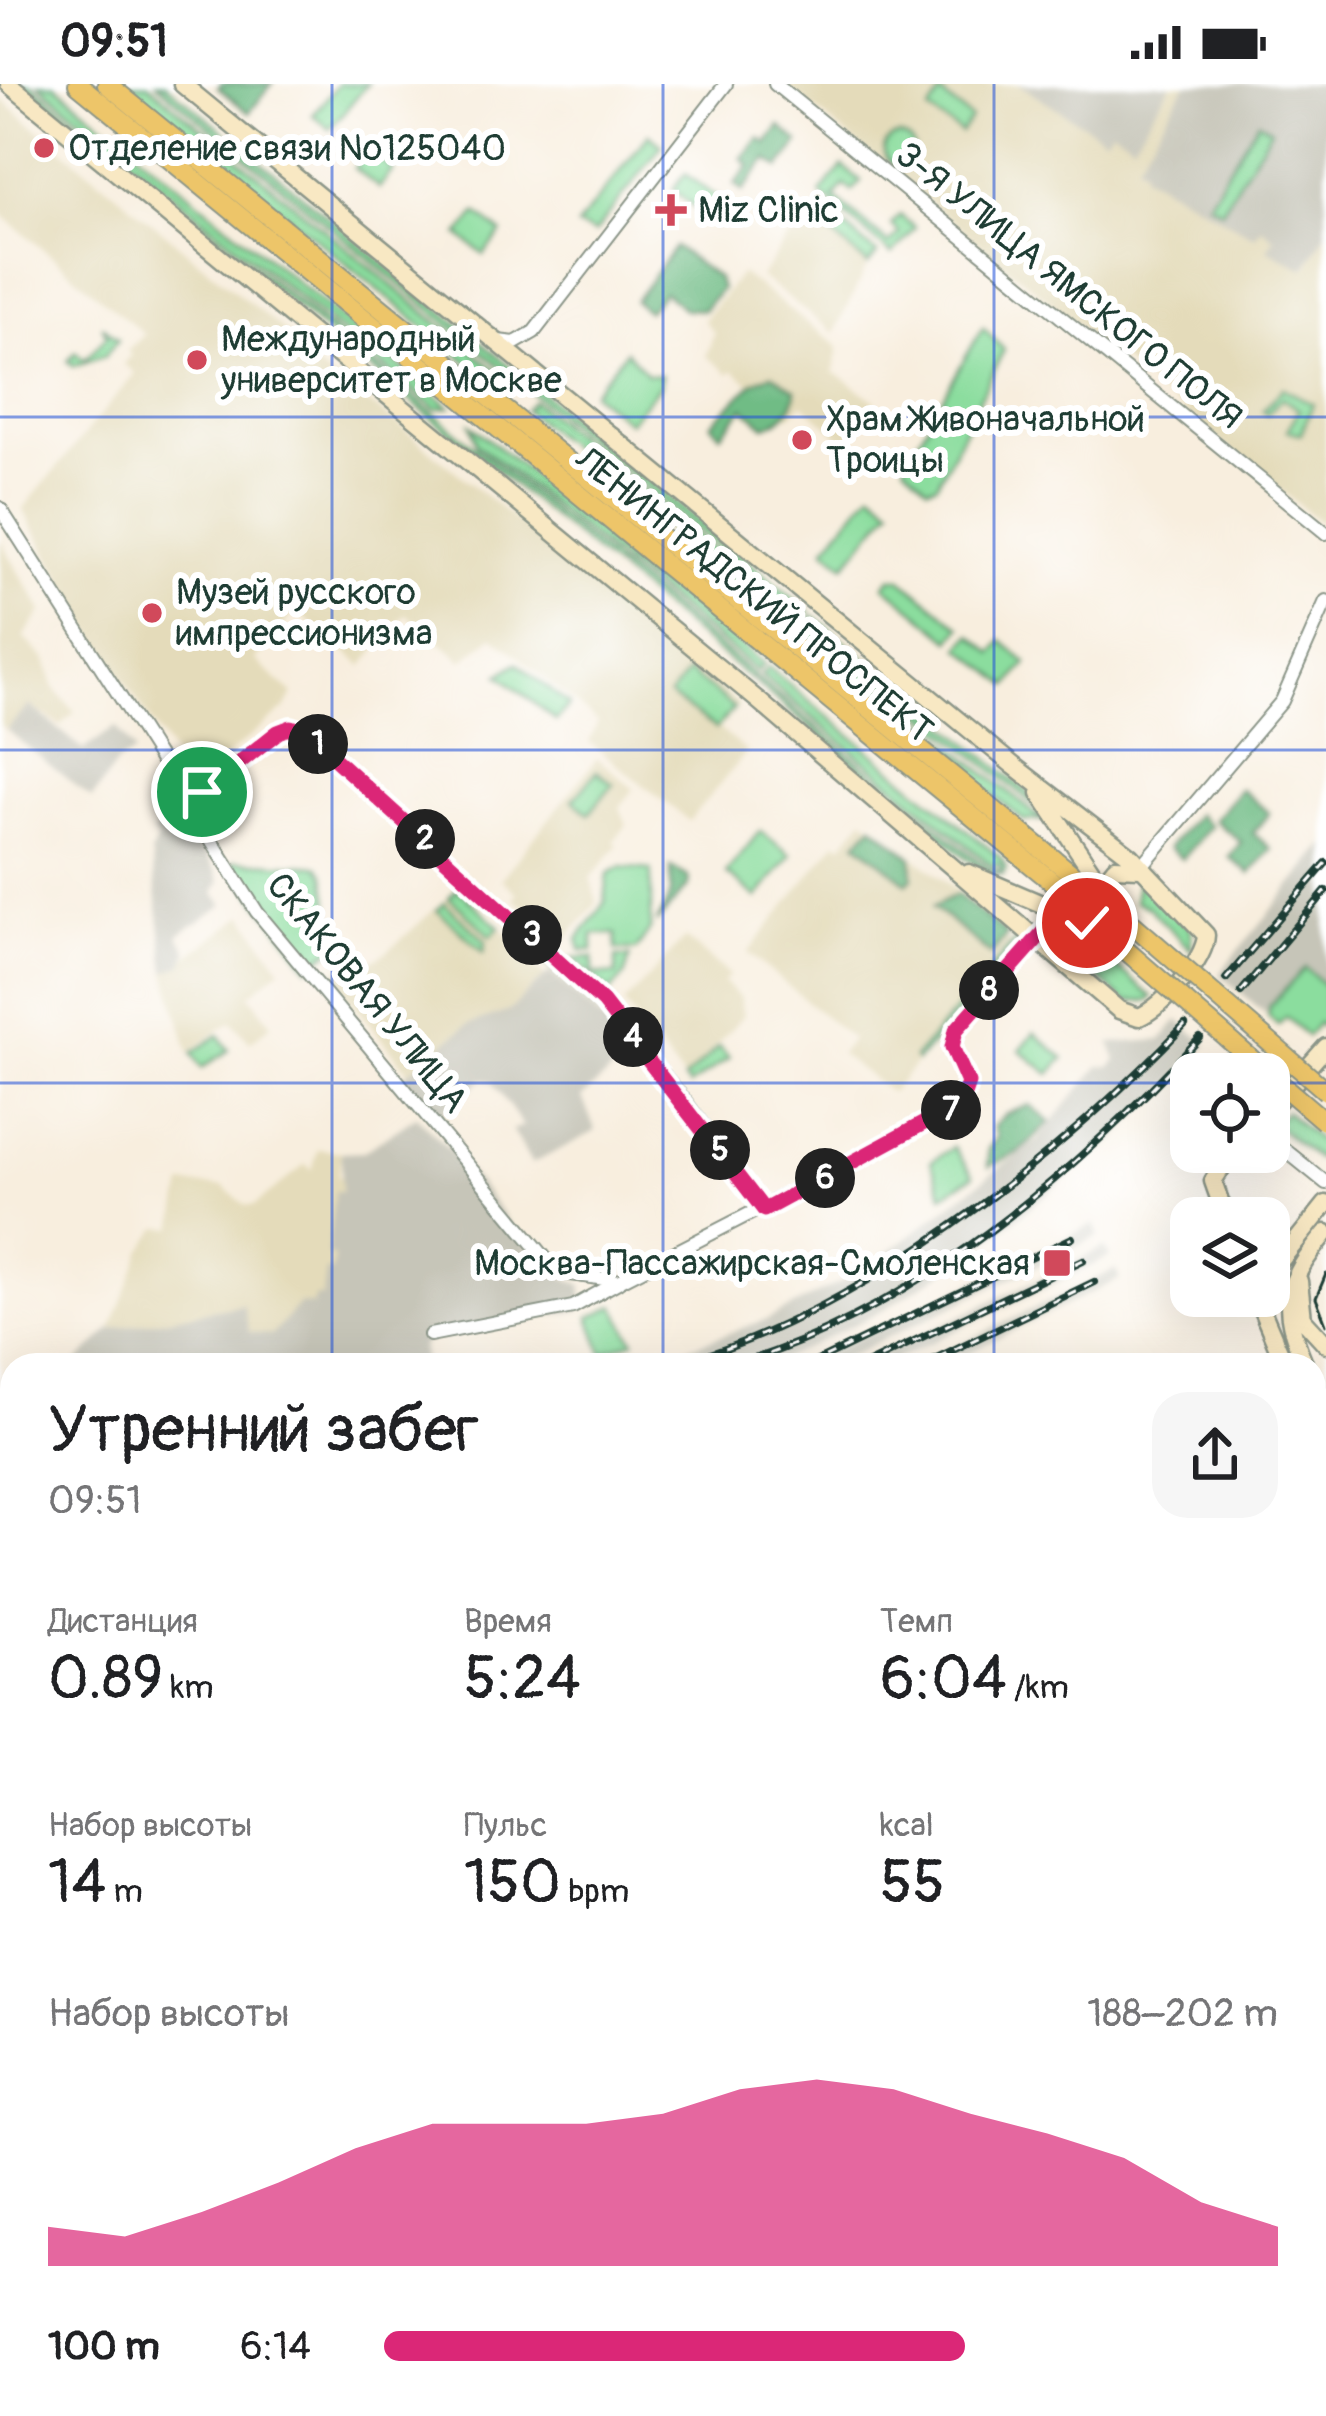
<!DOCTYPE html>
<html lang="ru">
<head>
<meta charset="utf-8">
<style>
	body { margin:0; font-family:Pangolin,sans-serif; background:#f6f6f6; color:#202124; height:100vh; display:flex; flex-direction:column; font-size:45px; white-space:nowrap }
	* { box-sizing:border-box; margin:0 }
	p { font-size:39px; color:#757577 }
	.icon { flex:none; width:66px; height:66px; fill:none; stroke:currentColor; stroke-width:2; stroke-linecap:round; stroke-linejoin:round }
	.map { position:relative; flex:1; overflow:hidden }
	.side { position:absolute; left:0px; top:1269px; width:1326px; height:1065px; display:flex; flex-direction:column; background:#fff; border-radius:36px 36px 0 0; box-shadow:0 12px 48px #0002 }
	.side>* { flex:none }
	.fabs { position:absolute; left:1170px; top:969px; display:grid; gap:24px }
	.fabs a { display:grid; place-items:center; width:120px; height:120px; border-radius:24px; background:#fff; box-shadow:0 12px 48px #0002; font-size:60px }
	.pin { position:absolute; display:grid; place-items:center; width:102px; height:102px; color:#fff; margin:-51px; border:6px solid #fff; border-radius:50%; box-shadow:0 3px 12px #0007 }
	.km { position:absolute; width:60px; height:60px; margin:-30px; border-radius:50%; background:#222; color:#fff; font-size:33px; line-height:60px; text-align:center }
	.round { display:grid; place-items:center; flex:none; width:126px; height:126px; border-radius:36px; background:#f6f6f6 }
	.head { display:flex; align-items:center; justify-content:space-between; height:204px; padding:0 48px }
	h1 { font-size:66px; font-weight:600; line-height:90px }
	.metrics { display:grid; grid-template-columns:repeat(3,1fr); gap:18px; height:204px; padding:12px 48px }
	.metrics div { display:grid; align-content:center }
	.metrics b { font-size:60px; font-weight:600 }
	.metrics small { font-size:33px; font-weight:400 }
	.metrics p { font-size:33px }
	.chart { height:336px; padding:24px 48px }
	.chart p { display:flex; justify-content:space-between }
	.chart svg { width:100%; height:216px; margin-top:12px; fill:#db2777; opacity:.7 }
	ul { padding:0 48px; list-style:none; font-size:39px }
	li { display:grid; grid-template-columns:192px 144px 1fr; align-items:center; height:90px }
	li i { height:30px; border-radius:15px; background:#db2777 }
	.status { display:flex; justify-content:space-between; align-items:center; height:84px; padding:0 60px; background:#fff; direction:ltr }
	.status svg { height:33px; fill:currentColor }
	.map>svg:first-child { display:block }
	.built { fill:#e4dbba }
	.industrial { fill:#c6c5b8 }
	.green { fill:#8bdd9e; stroke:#558d69; stroke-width:3 }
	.forest { fill:#70bc85; stroke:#487c5c; stroke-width:3 }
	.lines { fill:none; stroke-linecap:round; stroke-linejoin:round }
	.street-casing { stroke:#8c9689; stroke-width:16 }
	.secondary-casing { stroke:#8c9689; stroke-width:21 }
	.primary-casing { stroke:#8c9689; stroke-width:22 }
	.street { stroke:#fff; stroke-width:12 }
	.secondary { stroke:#f8e8c3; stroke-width:16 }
	.primary { stroke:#edc569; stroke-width:18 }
	.tram { stroke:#1f3d34; stroke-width:3 }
	.rail-casing { stroke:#1f3d34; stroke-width:8 }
	.rail { stroke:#fff; stroke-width:3; stroke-dasharray:9; stroke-linecap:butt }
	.primary-bridge-casing { stroke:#8c9689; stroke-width:22; stroke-linecap:butt }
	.primary-bridge { stroke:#edc569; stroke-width:18 }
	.route-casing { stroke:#fff; stroke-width:24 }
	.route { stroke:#db2777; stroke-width:15 }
	.grid { fill:none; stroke:#1d4ed8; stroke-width:3; stroke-opacity:0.55 }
	.poi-dot { fill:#d1495b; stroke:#fff; stroke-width:4.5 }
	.labels { text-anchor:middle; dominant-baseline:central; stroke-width:12; stroke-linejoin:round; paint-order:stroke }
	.poi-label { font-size:36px; fill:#1f3d34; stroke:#fff; text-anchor:start }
	.street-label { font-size:36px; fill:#1f3d34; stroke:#fff }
</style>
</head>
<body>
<div class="status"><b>09:51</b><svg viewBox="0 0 49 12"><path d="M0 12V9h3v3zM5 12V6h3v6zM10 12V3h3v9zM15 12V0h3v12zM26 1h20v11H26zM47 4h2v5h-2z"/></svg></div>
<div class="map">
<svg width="1326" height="2332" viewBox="0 0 1326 2332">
	<rect width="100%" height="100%" fill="#fff"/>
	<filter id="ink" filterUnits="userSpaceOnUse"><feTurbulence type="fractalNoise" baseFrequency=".00833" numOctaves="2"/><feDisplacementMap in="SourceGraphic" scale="24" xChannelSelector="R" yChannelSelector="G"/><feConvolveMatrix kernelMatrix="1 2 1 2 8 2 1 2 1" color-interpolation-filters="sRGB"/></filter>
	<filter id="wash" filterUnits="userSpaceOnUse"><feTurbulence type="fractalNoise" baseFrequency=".004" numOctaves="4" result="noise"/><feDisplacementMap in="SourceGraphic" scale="48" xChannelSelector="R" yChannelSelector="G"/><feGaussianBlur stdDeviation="2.7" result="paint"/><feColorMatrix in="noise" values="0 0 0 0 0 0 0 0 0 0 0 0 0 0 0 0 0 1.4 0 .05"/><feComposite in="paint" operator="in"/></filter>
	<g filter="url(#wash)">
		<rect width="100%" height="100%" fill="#f8eede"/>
		<path class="built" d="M784,0h234l86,53 7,-9 22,14 38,-58h15l-49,80 116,72 8,-10 45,43 20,-37v295z
			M0,14l301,247 -5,8 102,71 341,280 -20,25 28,23 -58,69 -100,-79 9,-20 -105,-86 -30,25 -57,-47 -43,52 -67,-55 -41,49 38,34 -8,15 -93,75 -109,-166 -60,-109 112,-136 -12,-9 8,-9 -4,-4 17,-17 -144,-121z
			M806,129l62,52 -34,68 -74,-56z
			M741,189l98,74 -5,25 42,29 -29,42 -44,-39 -14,12 -56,-46 -4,4 -23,-18 8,-22 -11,-14z
			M0,456l43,71 -19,26 22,23 9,29 20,23 -14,14 -31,-21 -24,25 -6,-4z
			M597,674l37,31 -14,18 7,18 -13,16 4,4 -27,33 6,24 -36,44 -25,-21 3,-5 -26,-22 4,-5 -16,-14z
			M864,734l92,71 51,46v8l10,2 -126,148 -51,-39 12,-15 -104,-86 89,-112 5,4z
			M457,805l76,68 -4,5 16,14 -36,35 -42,14 -58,47 -78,-97 9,-8 21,1 26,-16z
			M244,831l37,53 -31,27 22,29 -22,18 -18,-21 -43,31 -23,-80z
			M685,854l45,37 -7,7 17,16 3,18 -59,64 -60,-76z
			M318,1065l23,3 -3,24 6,2 -2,14 -6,-1 -8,64 6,1 -2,16 -9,26 -51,38 -23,-4 -7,-28 -131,25 31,-78 17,-24 15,1 9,-43 40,1 22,19 9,1 52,-42 6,6z
			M1326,2218v114h-182l5,-10 39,5 12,-5h114v-101z"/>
		<path class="industrial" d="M1018,0h153l-38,59 -21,-14 -7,9z
			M1186,0h140v148l-21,37 -38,-20 7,-11 -13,-11 -7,9 -111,-62 2,-5 -8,-6z
			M30,621l54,45 32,-24 19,26 -18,11 -25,36 -86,-69z
			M171,720l44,66 5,12 -6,10 10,13 -46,30 10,16 -4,13 -18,8 -15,-120 7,-14 -5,-4z
			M1326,760v143l-3,3 -17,-22 -41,45 -46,-39z
			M550,888l63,57 9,13 -6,6 8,12 -42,38 14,33 -64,33 -21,-34 12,-4 -31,-44 -8,-3 -48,38 -35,-39 66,-53 42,-14z
			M1178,936l30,25 -96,98 -143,113 -91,57 -108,52h-131l129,-46 93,-47 178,-134 60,-72 11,1 7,-7 -7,-17 51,-3z
			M416,1032l43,43 87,110 37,16 -2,25 -151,28 -9,9 4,18h-351l37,-36 132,-25 6,28 23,3 27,-31 14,1 1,-8h9l3,-26h6l2,-15 -7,-1 8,-64h7l-1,-39 23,-1z
			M1094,1140l5,12 -270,129h-29z
			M1105,1163l5,10 -171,82 -56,26h-26z
			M1116,1185l4,10 -169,82 -35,4z
			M0,1332l12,1v566l-12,3z"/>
		<path class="green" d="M23,0h8l724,592 -3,4z
			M39,0h16l395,323 -14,2z
			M126,0h22l363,299 -7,9z
			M157,0h9l644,528 -5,6z
			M338,0h29l-37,45 -17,-14z
			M941,10l30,25 -10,14 -32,-22z
			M1258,37l13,8 -50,81 -13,-8z
			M649,50l13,11 -67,88 -18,-7z
			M884 67a15 15 0 1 1 30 0a15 15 0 1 1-30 0Z
			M369,66l24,20 -14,18 -25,-20z
			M843,82l18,15 -9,10 -8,-6 -10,12 55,47 10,-11 -8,-8 9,-10 15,13 -23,27 -72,-62z
			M685,90l46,33 -15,19 -43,-37z
			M822,122l55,48 -9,11 -55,-47z
			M477,129l25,20 -18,22 -25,-20z
			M102,241l16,14 -13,16 -31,11 -6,-5 8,-9 9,8 22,-25z
			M983,243l21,23 -67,134 -9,3 -24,-22z
			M626,267l21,23 14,1 -1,10 -31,37 -37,-29z
			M1283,304l30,16 -12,30 -14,-4 12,-20 -17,-12 -15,16 -4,-4z
			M533,317l268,221 -7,9 -269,-221z
			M471,341l293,239 -7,7 -280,-227z
			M872,407l20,16 -47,58 -20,-17z
			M891,494h9l61,49 -10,13 -66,-54z
			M814,532l229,188v16l-19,1 -225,-187 7,-8 234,192 1,-8 -231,-188z
			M971,551l22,18 9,-12 25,22 -18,23 -49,-39z
			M517,579l52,42 -13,16 -56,-46z
			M768,583l233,191 5,10 -3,7 -18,-2 -230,-191 3,-3 230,190 13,3 -1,-8 -8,2 -231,-191z
			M688,588l46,36 -18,21 -47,-33z
			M597,687l16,13 -24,30 -16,-14z
			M760,747l31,24 -34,43 -31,-25z
			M236,777l83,5 6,9 10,71 -26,21 -79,-102z
			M620,783l31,3v58l-15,22h-20v-16h-23v16h-12l-3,-11 27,-37 3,-28z
			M1138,795l53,50v21l-43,-43 -14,-6z
			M457,805l43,38 -9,9 -42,-38z
			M444,819l42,38 -2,11 -47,-42z
			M516,846l94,86 1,4 -98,-86z
			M1084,855l68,58 -3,4 -23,1 -63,-54v-5z
			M1014,858l3,3 -100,116 -3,-3z
			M593,873v17l23,1v-18h14l-6,20 -14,15 -37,-34z
			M1305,884l21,19v42l-8,-6 -11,13 -21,-19 -8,8 -10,-9 2,-10z
			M1034,949l30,25 -14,16 -30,-24z
			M219,951l10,15 -27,18 -10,-15z
			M719,962l10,12 -40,28 -5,-6z
			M1285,1027l41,36 -9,12 -43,-35z
			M953,1063l20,29 -30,19 -12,-33z
			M615,1222l19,35 -31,12 -13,-36z"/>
		<path class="forest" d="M222,0h50l-23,29 -31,-25z
			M780,42l19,17 -19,25 -13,-9 -24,32 -8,-7 15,-19 -8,-6 17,-21 8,6z
			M675,163l42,31 4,11 -18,21 -19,-1 -20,-17 -17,19 -12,-10z
			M772,290l24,16c0,17 -16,32 -31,36l-21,-18 -23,26 -10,-10 43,-42z
			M1240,705l29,24 -16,20 18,16 -21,25 -21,-17 12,-15 -27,-22z
			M1197,730l13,12 -28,33 -14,-11z
			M873,741l39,32 1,20 -6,6 -50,-41z
			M671,783l17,10 1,8 -32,38 14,-29z
			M957,810l50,41 -16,20 -58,-48z
			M1030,1021l20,17 -30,29 -32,16v-18l9,-12 -4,-10 13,-13z
			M64,2322h56v1l-1,9h-57z"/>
	</g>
	<g filter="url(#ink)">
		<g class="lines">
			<defs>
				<path id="street" d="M775,0l551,449
					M498,257l17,2 19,-11 192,-248
					M0,424l257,404 300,360 62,9 334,-172c32,-28 -8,-48 3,-79l79,-90
					M185,720l93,-72 13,-5 13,4 299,271 79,95 83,113
					M1140,784l142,-167 44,-100
					M1269,1053l57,46
					M430,1251l143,-28 45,-25
					M1314,1705l6,13 -6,12"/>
				<path id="secondary" d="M9,0l751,618 359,308 20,7c24,-10 66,-56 67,-82l-75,-79 -117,-90 -832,-682
					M1040,709l75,113
					M969,789l124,53
					M1110,812l-3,-19 8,-10 25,1
					M1051,866l1,-28 22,-4
					M1269,1027l57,-64
					M1226,1134l-13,-37 19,-29
					M1269,1191l57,-71
					M1299,1197l4,38 23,25
					M1256,1212l29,69
					M1305,1281c-26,-62 -21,-80 21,-132
					M1314,1300l12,28
					M1314,1338l12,15
					M1314,2017l12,-16
					M0,2032l12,-8
					M1314,2093l12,12
					M1314,2206l12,-3
					M0,2273l12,2
					M429,2322l80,10
					M349,2332v-10
					M1102,2332l6,-10"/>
				<path id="primary" d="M78,0l987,808 41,41
					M107,0l1015,831"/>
			</defs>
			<use href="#street" class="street-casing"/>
			<use href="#secondary" class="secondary-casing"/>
			<use href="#primary" class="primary-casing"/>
			<use href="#street" class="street"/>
			<use href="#secondary" class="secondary"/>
			<use href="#primary" class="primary"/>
			<path class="tram" d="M1326,1190l-10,24 10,26"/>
			<defs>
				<path id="rail" d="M1226,895l100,-116
					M1241,908l85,-101
					M674,1281c180,-47 383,-206 511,-340
					M735,1281c182,-55 338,-190 465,-327
					M809,1281l263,-127
					M864,1281l219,-105
					M922,1281l172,-83
					M0,1364l12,-3
					M0,1634l12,-3
					M0,1658l12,-3"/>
			</defs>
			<use href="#rail" class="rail-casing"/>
			<use href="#rail" class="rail"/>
			<defs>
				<path id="primary-bridge" d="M1122,831l204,176
					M1106,849l152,132
					M1269,990l55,47"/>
			</defs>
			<use href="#primary-bridge" class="primary-bridge-casing"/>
			<use href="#primary-bridge" class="primary-bridge"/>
		</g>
	</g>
	<g class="lines" filter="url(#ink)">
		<defs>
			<path id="route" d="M202,708l76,-60 13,-5 13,4 299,271 161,208 197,-107 7,-20 -16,-36 4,-17 96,-108 13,-6 22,7"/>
		</defs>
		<use href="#route" class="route-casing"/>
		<use href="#route" class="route"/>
	</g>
	<path class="grid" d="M332,0v1281M663,0v1281M994,0v1281M0,333h1326M0,666h1326M0,999h1191M1269,999h57M0,1333h12M1314,1333h12M0,1666h12M1314,1666h12M0,1999h12M1314,1999h12M332,2322v10M663,2322v10M994,2322v10"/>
	<g class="poi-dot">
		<circle cx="44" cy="64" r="12"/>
		<path d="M665 108h12v12h12v12h-12v12h-12v-12h-12v-12h12z"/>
		<circle cx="197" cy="276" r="12"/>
		<circle cx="802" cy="356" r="12"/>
		<circle cx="152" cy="529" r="12"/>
		<rect x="1042" y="1164" width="30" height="30" rx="6"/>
	</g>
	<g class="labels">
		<g class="poi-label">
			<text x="68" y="64">Отделение связи №125040</text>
			<text x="698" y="126">Miz Clinic</text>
			<text x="221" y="255">Международный<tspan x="221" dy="41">университет в Москве</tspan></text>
			<text x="826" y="335">Храм Живоначальной<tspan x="826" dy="41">Троицы</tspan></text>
			<text x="176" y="508">Музей русского<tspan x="176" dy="41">импрессионизма</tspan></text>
			<text x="1030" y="1179" text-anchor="end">Москва-Пассажирская-Смоленская</text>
		</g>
		<g class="street-label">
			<text transform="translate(1069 202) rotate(39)">3-Я УЛИЦА ЯМСКОГО ПОЛЯ</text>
			<text transform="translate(754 511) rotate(39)">ЛЕНИНГРАДСКИЙ ПРОСПЕКТ</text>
			<text transform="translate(367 909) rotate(51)">СКАКОВАЯ УЛИЦА</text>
		</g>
	</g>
</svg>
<div class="fabs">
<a><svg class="icon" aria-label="locate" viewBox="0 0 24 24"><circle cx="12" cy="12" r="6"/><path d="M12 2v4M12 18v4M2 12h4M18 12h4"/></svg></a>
<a><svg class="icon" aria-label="layers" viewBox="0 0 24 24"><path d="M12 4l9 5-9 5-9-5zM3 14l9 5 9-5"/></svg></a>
</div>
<div class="pin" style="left:202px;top:708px;background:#1e9e55"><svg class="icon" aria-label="arrive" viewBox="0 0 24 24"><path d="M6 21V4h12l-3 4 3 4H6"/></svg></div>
<div class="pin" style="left:1087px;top:839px;background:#d93025"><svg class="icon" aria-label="check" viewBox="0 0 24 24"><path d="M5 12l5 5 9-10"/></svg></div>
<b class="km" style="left:318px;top:660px">1</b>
<b class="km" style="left:425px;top:755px">2</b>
<b class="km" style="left:532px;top:851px">3</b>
<b class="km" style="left:633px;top:953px">4</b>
<b class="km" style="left:720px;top:1066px">5</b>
<b class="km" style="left:825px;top:1094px">6</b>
<b class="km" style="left:951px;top:1026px">7</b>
<b class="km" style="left:989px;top:906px">8</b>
<section class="side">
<div class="head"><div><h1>Утренний забег</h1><p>09:51</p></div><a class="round"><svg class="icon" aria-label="share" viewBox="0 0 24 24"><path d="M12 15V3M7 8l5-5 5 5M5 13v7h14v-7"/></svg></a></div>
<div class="metrics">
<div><p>Дистанция</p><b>0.89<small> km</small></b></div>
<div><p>Время</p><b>5:24</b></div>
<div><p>Темп</p><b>6:04<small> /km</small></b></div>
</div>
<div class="metrics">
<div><p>Набор высоты</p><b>14<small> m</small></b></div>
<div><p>Пульс</p><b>150<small> bpm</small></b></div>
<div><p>kcal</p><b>55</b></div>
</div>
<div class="chart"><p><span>Набор высоты</span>188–202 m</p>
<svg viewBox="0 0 160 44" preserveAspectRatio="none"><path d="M0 44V36L10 38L20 33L30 27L40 20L50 15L60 15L70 15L80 13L90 8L100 6L110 8L120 13L130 17L140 22L150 31L160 36V44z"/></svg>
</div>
<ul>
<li><b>100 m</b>6:14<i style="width:65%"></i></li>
</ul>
</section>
</div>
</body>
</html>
